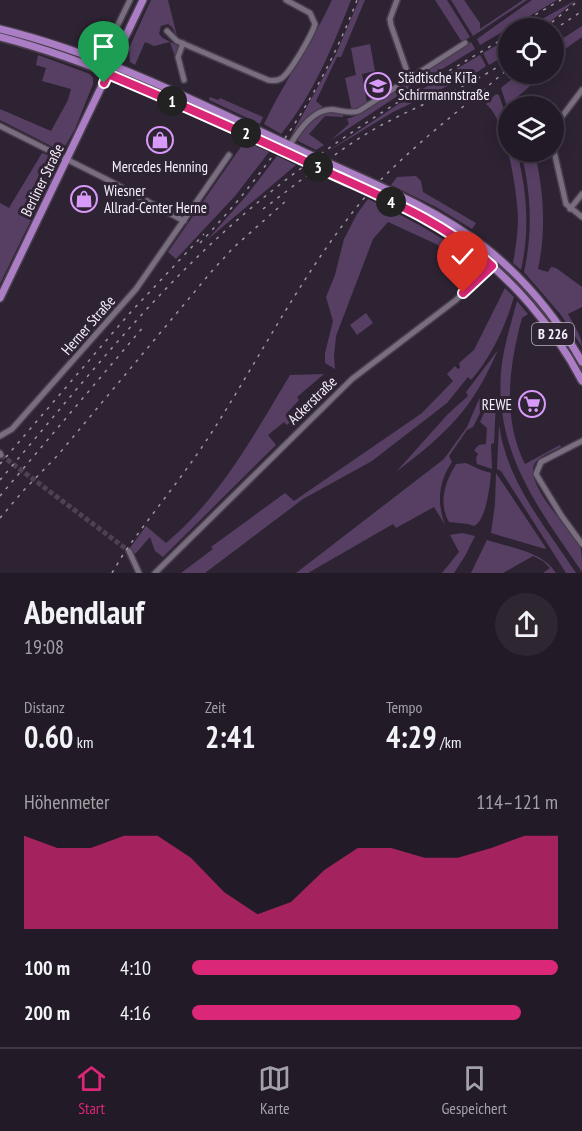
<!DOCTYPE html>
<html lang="de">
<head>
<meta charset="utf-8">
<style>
	body { margin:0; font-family:"PT Sans Narrow",sans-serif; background:#2e2732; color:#f1f3f6; height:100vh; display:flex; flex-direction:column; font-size:22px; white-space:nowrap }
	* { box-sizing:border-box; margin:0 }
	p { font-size:20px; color:#a2a1a7 }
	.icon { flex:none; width:33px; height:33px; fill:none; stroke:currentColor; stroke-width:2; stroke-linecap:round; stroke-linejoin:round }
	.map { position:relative; height:573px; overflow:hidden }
	.details { display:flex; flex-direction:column; background:#221a26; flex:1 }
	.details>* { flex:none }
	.fabs { position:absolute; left:498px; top:18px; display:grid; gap:12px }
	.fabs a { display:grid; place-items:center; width:66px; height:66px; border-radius:50%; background:#221a26; box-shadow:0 3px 15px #0003,0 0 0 2px #3f3843; font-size:30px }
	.pin { position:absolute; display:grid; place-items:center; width:51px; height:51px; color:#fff; margin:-62px -26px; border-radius:50% 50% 50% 0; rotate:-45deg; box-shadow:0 0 6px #0007 }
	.pin .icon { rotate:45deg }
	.km { position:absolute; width:30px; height:30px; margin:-15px; border-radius:50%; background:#222; color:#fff; font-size:16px; line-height:30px; text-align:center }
	.round { display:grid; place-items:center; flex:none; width:63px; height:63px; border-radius:32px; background:#2e2732 }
	.overview { display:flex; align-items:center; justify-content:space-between; height:102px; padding:0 24px }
	h1 { font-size:33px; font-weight:700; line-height:45px }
	.stats { display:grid; grid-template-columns:repeat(3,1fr); gap:9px; height:102px; padding:6px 24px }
	.stats div { display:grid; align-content:center }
	.stats b { font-size:30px; font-weight:700 }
	.stats small { font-size:16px; font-weight:400 }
	.stats p { font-size:16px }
	.chart { height:168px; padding:12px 24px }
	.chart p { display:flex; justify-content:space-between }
	.chart svg { width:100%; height:108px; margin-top:6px; fill:#db2777; opacity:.7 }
	ul { padding:0 24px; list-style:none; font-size:20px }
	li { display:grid; grid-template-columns:96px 72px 1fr; align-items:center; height:45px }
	li i { height:15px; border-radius:8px; background:#db2777 }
	.tab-bar { display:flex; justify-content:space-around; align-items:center; height:84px; border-top:2px solid #3f3843; background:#221a26; font-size:16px; color:#a2a1a7 }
	.tab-bar a { display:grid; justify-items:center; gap:3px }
	.tab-bar .current { color:#db2777 }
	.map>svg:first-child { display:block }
	.green { fill:#573f64 }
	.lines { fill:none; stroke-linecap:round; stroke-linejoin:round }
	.minor-tunnel { stroke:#4c4251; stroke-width:5; stroke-dasharray:5 2.5; stroke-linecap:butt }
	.minor-casing { stroke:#483e4c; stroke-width:8 }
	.major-casing { stroke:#483e4c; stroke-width:10 }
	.minor { stroke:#796d80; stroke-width:5 }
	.major { stroke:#ab7dc4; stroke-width:7 }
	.rail { stroke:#9f96a3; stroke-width:1.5; stroke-dasharray:3 6; stroke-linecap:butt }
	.route-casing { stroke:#fff; stroke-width:12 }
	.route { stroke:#db2777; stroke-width:8 }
	.labels { text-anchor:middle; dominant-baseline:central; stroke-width:6; stroke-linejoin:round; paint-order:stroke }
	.shield { fill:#2e2333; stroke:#bbb3c0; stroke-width:1.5 }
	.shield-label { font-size:14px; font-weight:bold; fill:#f8f1fc }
	.poi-label { font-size:15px; fill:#f8f1fc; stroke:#2e2333; text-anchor:start }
	.street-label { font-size:15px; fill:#f8f1fc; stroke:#2e2333 }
</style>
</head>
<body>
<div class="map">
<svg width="582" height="573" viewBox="0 0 582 573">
	<rect width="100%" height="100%" fill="#2e2333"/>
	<path class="green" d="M151,0h17l9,36 -5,-9 -4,-3 -7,2 -2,8 4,4 15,8 -3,11 -5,-15 -16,4 -9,-4 -10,23 -5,-3 -1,-14z
		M332,0h19c-18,46 -39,97 -70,134l-17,-10c20,-43 49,-82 68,-124z
		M359,0h6l-24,57h-4l-21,44 8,7 -12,6 -20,20 44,-80z
		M435,0h12l23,37 -8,5z
		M451,0h13l16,23v6l43,-29h4l-54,36z
		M532,0h25l-77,45 -3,-6z
		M576,0l-33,28h-17z
		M582,26v11l-24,17 -3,12h-1v-22z
		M508,39v15l-19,11 -6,-12z
		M471,42l4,7 -82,50 -62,41 18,-16 -2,-5 11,-4z
		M370,44l5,27 -13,3 5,29 -15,8 -7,-33 11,-3 -5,-27z
		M38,55l52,19 3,4v6l-18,45 -12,21 -6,-1 -57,-29v-11l51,22 17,-31 3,-11 -29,-8 4,-13 -10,-3z
		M480,55l6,11 -7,5 -86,41 -66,40 82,-55z
		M518,74h26l-29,25 2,7h-9v4l-7,-22z
		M496,94l3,1 9,26v31h9c10,39 13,78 4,118l-8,-7c3,-16 5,-31 5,-47 -1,-25 -12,-97 -32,-112z
		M210,97l8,3 2,-2 43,19 -3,7 -51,-24z
		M332,112l11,2v3l-18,-1 -16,18 15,11 -8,5 -18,-9c1,-8 15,-24 24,-27 3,-2 7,-2 10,-2z
		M245,141l24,11 -34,44 -59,63 -8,-7z
		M521,152h10l2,4 3,2c8,38 10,73 2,111l10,3 3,-5 5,1 26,19v20l-14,7c5,11 14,21 14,33l-21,-32 -37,-43c9,-41 7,-80 -3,-120z
		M42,153l13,5 3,8 -18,36h-2l-2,3 2,1 -3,6h-2l-3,7 1,1 -31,64v-81l9,5z
		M277,156l19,9 -89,75 40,-45z
		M416,176l5,5 2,11 53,31 -4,6 -36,-22 -45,-22 6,-8z
		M378,190l69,35 35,25 -36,-23 -69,-36z
		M368,199c38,18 74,37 107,63l3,7 -6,7 -1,-1 4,-5 -39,-26 -48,-22 -15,17 -37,97 -2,20 1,13 -10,-6v-10l8,-32 -7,-24 9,-22 9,-36 13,-25z
		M505,288l9,9c-9,30 -22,59 -43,83l-3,-3 -21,26 -75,58 -69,38 -98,74h-24l32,-24 -2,-2 74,-54 9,8 128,-88 31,-32 -6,-7 8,-8 3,3 2,-1 -1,-5 15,-13z
		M522,289l30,32 30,47v5l-25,-38 -35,-44z
		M517,301l11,13 -6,4c-13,48 -20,100 3,146l35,-19 1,2c-9,5 -23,9 -27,18 -9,20 38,66 47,84 1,6 1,16 1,23 -43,-63 -87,-119 -81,-200 2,-24 10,-48 16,-71z
		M366,313l7,10 -16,12 -7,-10z
		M498,350c-26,60 -51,83 -102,122l52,-58 20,-18 -2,-4z
		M324,374l-27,23 2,3 -11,12 6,7 -7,6 -3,-3 -16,13 8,10 -113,112 -8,-6 -5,-14 -14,16 -3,1 -3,-6 16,-22 20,17c54,-45 88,-108 124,-168z
		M479,399l4,1 1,5 -11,22 -6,3 -18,26 3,6c-14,20 -15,41 -7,63l-11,-18 -38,21 -3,-4 -85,49h-12l148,-114 23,-32z
		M494,400h2l-2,43 -3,1 1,25 -15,-5 -1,-6 2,-4 -4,-4 5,-5 7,-1 1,-16 -7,-6 7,-16z
		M499,425c8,57 46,101 77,148h-10l-65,-102 -4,-2z
		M466,463l15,7 10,3c-1,13 -5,48 -17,53l-6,-2 -19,-2c-11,-19 -4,-40 7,-58z
		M496,473l50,75 -1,1 -54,-16 4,-29z
		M462,533l13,3 -10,20 -11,17h-12l17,-21 -9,-17z
		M487,540c24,8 55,11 69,33h-13l7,-5 -7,-7 -10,-5 -30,17h-32z"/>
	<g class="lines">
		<path class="minor-tunnel" d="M1,455l128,96"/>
		<defs>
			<path id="minor" d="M397,0l-7,19 1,6 18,52
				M167,31l10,10 91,39c5,1 10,1 14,-2 9,-7 30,-43 33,-54l-5,-11 -24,-13
				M112,37l18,-37
				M183,43l-5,14 6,23
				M0,126l106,53 78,42
				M554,127l28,-37
				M290,145c9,-15 25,-39 46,-35 8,1 14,4 23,1l106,-68
				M554,151l12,53 16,13
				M570,209l12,-15
				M0,436l12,-7 124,-140 93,-134
				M582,441l-41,21 -5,12 25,41 21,29
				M0,453l1,2
				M129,551l10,22
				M155,573l197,-194 104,-79 42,-41"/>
			<path id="major" d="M0,29c106,26 203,76 302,122 62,29 130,54 184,97 39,31 71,70 96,114
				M0,37c104,27 206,78 303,123 39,18 78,36 115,56 15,8 30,15 43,25 50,36 93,86 121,140
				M0,298l143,-298"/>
		</defs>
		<use href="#minor" class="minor-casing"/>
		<use href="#major" class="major-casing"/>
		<use href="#minor" class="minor"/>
		<use href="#major" class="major"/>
		<path class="rail" d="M561,25l21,-14
			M512,28l49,-28
			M545,28l34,-28
			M263,209c38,-28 74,-59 115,-82 43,-24 90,-39 130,-67
			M200,243c68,-72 122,-150 157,-243
			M0,464l129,-150 75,-80
			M0,480c72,-84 142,-174 225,-249 85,-78 184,-137 283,-195
			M0,496l144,-170
			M0,518l24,-28 34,-35 154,-184 21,-23 54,-48
			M112,573l12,-20c29,-41 61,-79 88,-121 52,-81 96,-170 160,-243 41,-44 91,-81 136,-120"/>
	</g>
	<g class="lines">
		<defs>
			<path id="route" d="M104,83l4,-9c74,31 148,64 222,99 56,26 116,50 162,93l-29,27"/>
		</defs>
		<use href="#route" class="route-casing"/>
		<use href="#route" class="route"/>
	</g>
	<defs>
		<symbol id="school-ring" viewBox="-11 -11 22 22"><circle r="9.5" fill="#2e2333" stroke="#d89af8" stroke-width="1.5"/><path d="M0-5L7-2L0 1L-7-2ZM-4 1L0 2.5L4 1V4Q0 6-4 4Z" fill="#d89af8"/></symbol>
		<symbol id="shop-ring" viewBox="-11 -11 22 22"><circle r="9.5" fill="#2e2333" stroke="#d89af8" stroke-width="1.5"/><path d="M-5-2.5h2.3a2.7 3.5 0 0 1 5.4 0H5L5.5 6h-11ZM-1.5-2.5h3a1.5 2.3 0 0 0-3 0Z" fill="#d89af8"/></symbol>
		<symbol id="supermarket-ring" viewBox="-11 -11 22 22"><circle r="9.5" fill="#2e2333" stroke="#d89af8" stroke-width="1.5"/><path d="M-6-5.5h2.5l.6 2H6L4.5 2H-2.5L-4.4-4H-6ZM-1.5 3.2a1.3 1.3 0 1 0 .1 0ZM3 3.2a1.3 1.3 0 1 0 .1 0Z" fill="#d89af8"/></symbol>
	</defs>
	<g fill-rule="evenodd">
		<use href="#school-ring" x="363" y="71" width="30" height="30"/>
		<use href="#shop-ring" x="145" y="125" width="30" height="30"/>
		<use href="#shop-ring" x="69" y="184" width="30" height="30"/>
		<use href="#supermarket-ring" x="517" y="389" width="30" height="30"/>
	</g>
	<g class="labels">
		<rect class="shield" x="532" y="323" width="42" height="22" rx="4.5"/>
		<g class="shield-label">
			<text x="553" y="334">B 226</text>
		</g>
		<g class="poi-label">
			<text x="398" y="77">Städtische KiTa<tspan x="398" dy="17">Schirrmannstraße</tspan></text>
			<text x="160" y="166" text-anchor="middle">Mercedes Henning</text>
			<text x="104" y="190">Wiesner<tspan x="104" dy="17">Allrad-Center Herne</tspan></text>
			<text x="512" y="404" text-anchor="end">REWE</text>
		</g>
		<g class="street-label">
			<text transform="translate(42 180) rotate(-64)">Berliner Straße</text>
			<text transform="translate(88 325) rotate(-49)">Herner Straße</text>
			<text transform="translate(312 400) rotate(-44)">Ackerstraße</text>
		</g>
	</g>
</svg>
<div class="fabs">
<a><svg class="icon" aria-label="locate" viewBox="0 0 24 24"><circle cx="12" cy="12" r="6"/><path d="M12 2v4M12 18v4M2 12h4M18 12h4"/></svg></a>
<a><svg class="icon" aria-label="layers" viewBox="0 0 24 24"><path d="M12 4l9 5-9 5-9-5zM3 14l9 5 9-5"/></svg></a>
</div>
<div class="pin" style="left:104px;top:83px;background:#1e9e55"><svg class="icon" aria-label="arrive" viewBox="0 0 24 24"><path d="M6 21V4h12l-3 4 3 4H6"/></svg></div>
<div class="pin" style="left:463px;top:293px;background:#d93025"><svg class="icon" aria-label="check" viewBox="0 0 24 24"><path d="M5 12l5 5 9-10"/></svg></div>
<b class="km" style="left:172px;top:101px">1</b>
<b class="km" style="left:246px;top:133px">2</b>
<b class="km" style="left:318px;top:167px">3</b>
<b class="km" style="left:391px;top:202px">4</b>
</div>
<section class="details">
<div class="overview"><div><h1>Abendlauf</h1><p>19:08</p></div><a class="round"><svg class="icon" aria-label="share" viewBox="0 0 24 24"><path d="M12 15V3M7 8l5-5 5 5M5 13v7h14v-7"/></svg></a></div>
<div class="stats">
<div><p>Distanz</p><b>0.60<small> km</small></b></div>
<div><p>Zeit</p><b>2:41</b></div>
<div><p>Tempo</p><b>4:29<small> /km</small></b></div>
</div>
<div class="chart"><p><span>Höhenmeter</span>114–121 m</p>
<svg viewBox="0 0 160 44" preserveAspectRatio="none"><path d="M0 44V6L10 11L20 11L30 6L40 6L50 15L60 29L70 38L80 33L90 20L100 11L110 11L120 15L130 15L140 11L150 6L160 6V44z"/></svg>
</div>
<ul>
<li><b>100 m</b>4:10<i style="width:100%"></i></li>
<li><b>200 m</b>4:16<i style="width:90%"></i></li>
</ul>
</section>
<nav class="tab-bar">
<a class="current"><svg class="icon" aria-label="home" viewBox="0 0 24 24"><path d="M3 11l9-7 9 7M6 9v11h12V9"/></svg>Start</a>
<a><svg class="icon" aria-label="map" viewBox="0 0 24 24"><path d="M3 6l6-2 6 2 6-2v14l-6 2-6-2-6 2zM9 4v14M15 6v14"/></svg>Karte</a>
<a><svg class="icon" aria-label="saved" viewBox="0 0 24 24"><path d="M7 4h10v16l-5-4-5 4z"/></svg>Gespeichert</a>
</nav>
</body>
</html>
